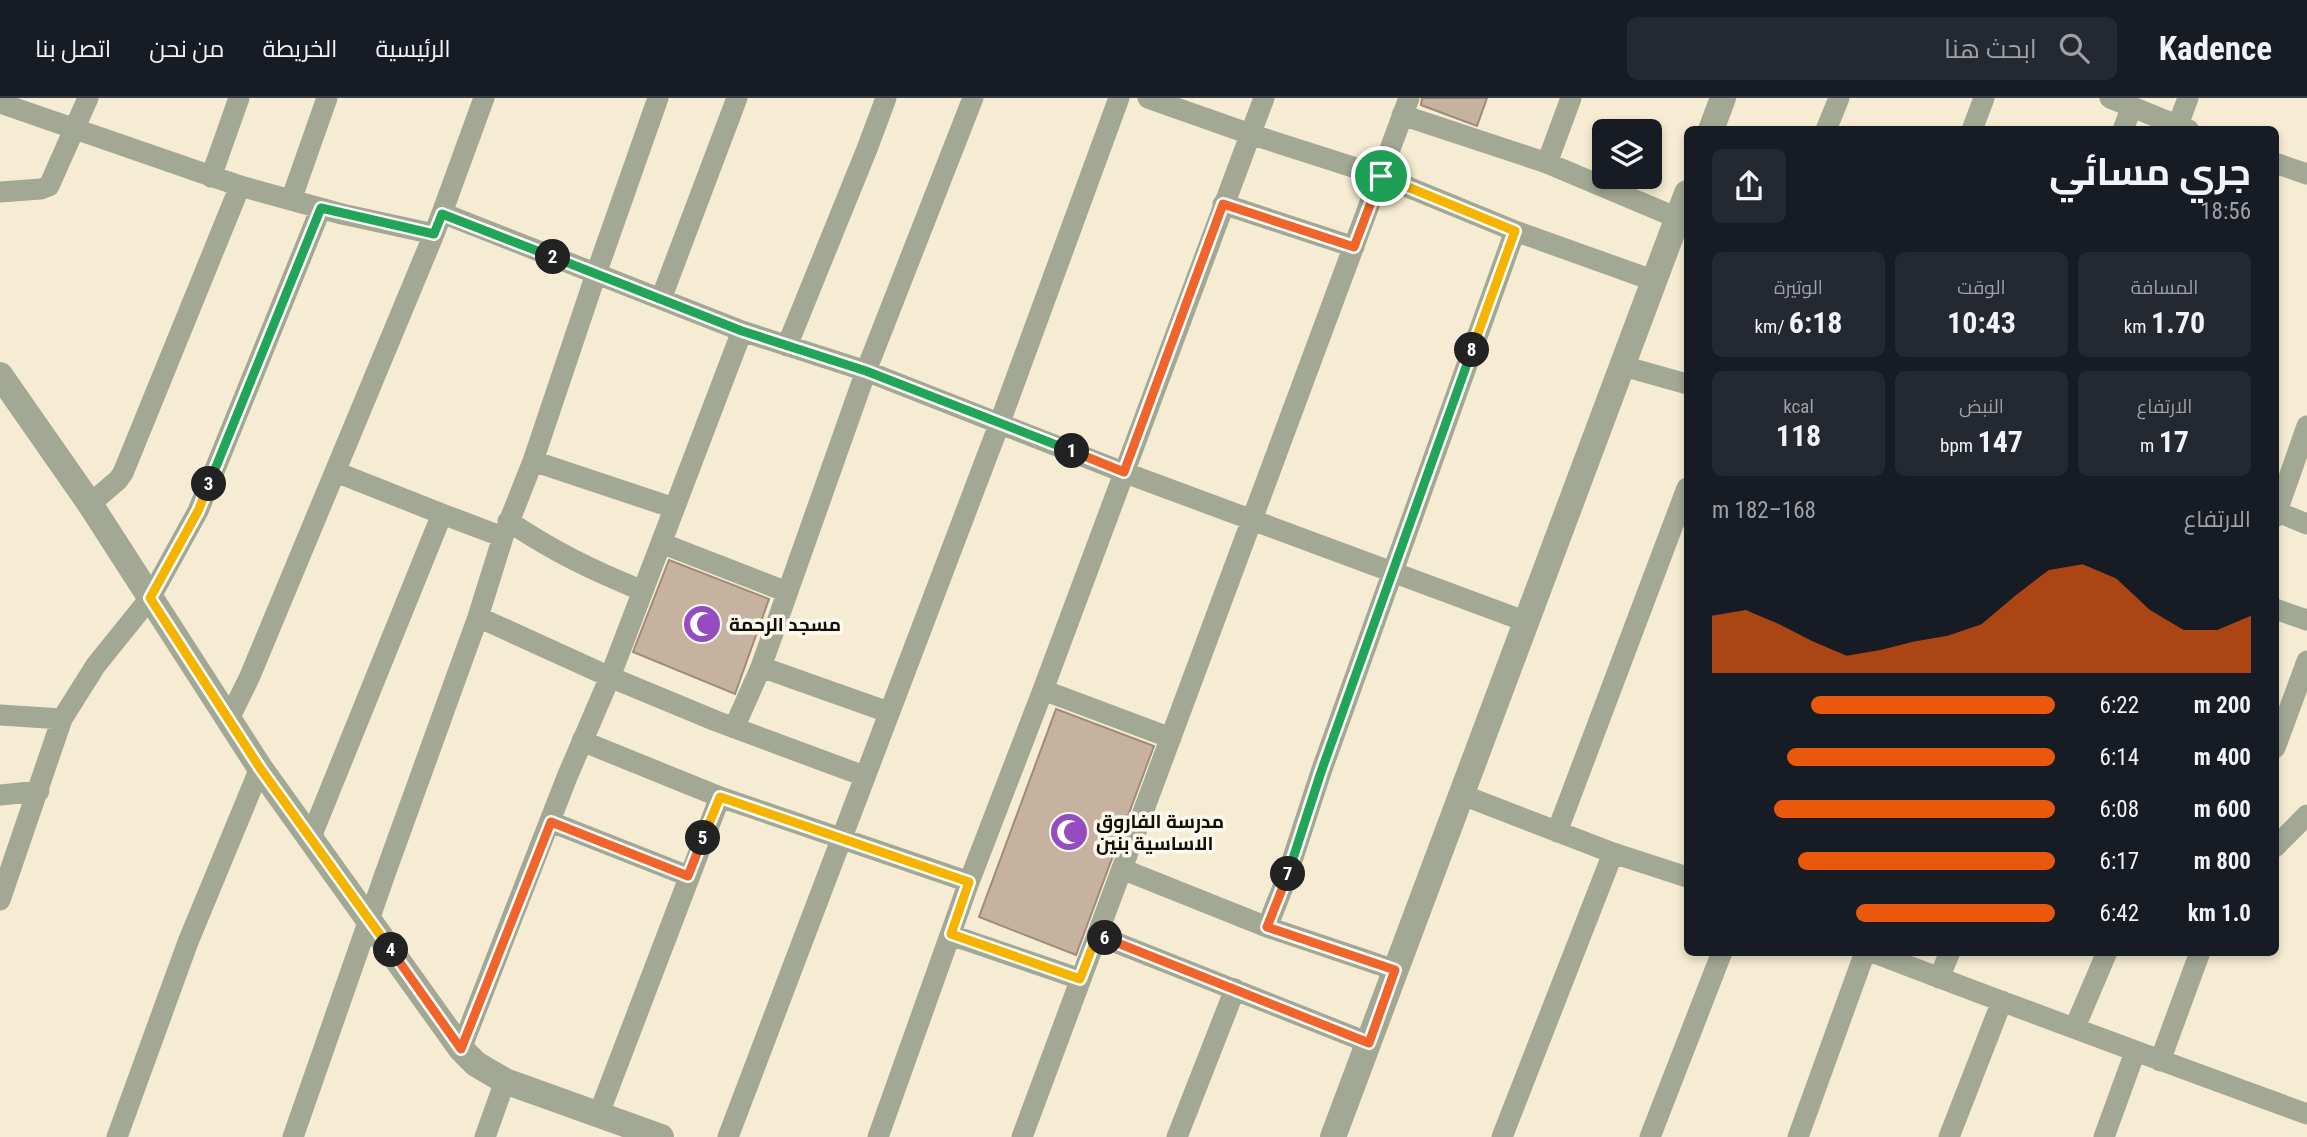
<!DOCTYPE html>
<html lang="ar">
<head>
<meta charset="utf-8">
<style>
	body { margin:0; font-family:"Roboto Condensed",Cairo,sans-serif; background:#242831; color:#f1f3f6; direction:rtl; height:100vh; display:flex; flex-direction:column; font-size:26px; white-space:nowrap }
	* { box-sizing:border-box; margin:0 }
	p { font-size:23px; color:#9ea1a6 }
	.icon { flex:none; width:38px; height:38px; fill:none; stroke:currentColor; stroke-width:2; stroke-linecap:round; stroke-linejoin:round }
	.map { position:relative; flex:1; overflow:hidden; direction:ltr }
	.side { position:absolute; left:1684px; top:28px; width:595px; height:830px; display:flex; flex-direction:column; background:#171b24; border-radius:10px; box-shadow:0 4px 10px #0003; direction:rtl }
	.side>* { flex:none }
	.controls { position:absolute; left:1592px; top:21px; display:grid; gap:14px }
	.controls a { display:grid; place-items:center; width:70px; height:70px; border-radius:10px; background:#171b24; box-shadow:0 4px 10px #0003; font-size:35px }
	.pin { position:absolute; display:grid; place-items:center; width:60px; height:60px; color:#fff; margin:-30px; border:4px solid #fff; border-radius:50%; box-shadow:0 2px 7px #0007 }
	.km { position:absolute; width:35px; height:35px; margin:-18px; border-radius:50%; background:#222; color:#fff; font-size:19px; line-height:35px; text-align:center }
	.round { display:grid; place-items:center; flex:none; width:74px; height:74px; border-radius:10px; background:#242831 }
	.summary { display:flex; align-items:center; justify-content:space-between; height:119px; padding:0 28px }
	h1 { font-size:38px; font-weight:700; line-height:52px }
	.metrics { display:grid; grid-template-columns:repeat(3,1fr); gap:10px; height:119px; padding:7px 28px }
	.metrics div { display:grid; align-content:center; border-radius:10px; background:#242831; text-align:center }
	.metrics b { font-size:30px; font-weight:700 }
	.metrics small { font-size:19px; font-weight:400 }
	.metrics p { font-size:19px }
	.chart { height:196px; padding:14px 28px }
	.chart p { display:flex; justify-content:space-between }
	.chart svg { width:100%; height:126px; margin-top:7px; fill:#ea580c; opacity:.7 }
	ul { padding:0 28px; list-style:none; font-size:23px }
	li { display:grid; grid-template-columns:112px 84px 1fr; align-items:center; height:52px }
	li i { height:18px; border-radius:9px; background:#ea580c }
	header { display:flex; align-items:center; gap:42px; box-sizing:border-box; height:98px; padding:0 35px; background:#171b24; border-bottom:2px solid #363941 }
	header strong { font-size:33px }
	nav { display:flex; gap:38px; margin-inline-start:auto; font-size:24px }
	.search { width:490px; height:63px; background:#242831; display:flex; align-items:center; gap:18px; box-sizing:border-box; padding:0 24px; border-radius:10px; color:#9ea1a6; font-size:26px }
	.map>svg:first-child { display:block }
	.building { fill:#c7b2a0; stroke:#9f8b7a; stroke-width:2 }
	.lines { fill:none; stroke-linecap:round; stroke-linejoin:round }
	.minor { stroke:#a3a894; stroke-width:21 }
	.tertiary { stroke:#a3a894; stroke-width:26 }
	.split-1-casing { stroke:#fff; stroke-width:14 }
	.split-2-casing { stroke:#fff; stroke-width:14 }
	.split-3-casing { stroke:#fff; stroke-width:14 }
	.split-4-casing { stroke:#fff; stroke-width:14 }
	.split-5-casing { stroke:#fff; stroke-width:14 }
	.split-6-casing { stroke:#fff; stroke-width:14 }
	.split-7-casing { stroke:#fff; stroke-width:14 }
	.split-8-casing { stroke:#fff; stroke-width:14 }
	.split-9-casing { stroke:#fff; stroke-width:14 }
	.split-1 { stroke:#f0652b; stroke-width:9 }
	.split-2 { stroke:#22a559; stroke-width:9 }
	.split-3 { stroke:#22a559; stroke-width:9 }
	.split-4 { stroke:#f5b400; stroke-width:9 }
	.split-5 { stroke:#f0652b; stroke-width:9 }
	.split-6 { stroke:#f5b400; stroke-width:9 }
	.split-7 { stroke:#f0652b; stroke-width:9 }
	.split-8 { stroke:#22a559; stroke-width:9 }
	.split-9 { stroke:#f5b400; stroke-width:9 }
	.labels { text-anchor:middle; dominant-baseline:central; stroke-width:7; stroke-linejoin:round; paint-order:stroke }
	.poi-label { font-size:19px; font-weight:bold; fill:#131007; stroke:#fdf9ef; text-anchor:start }
</style>
</head>
<body>
<header>
<strong>Kadence</strong>
<div class="search"><svg class="icon" aria-label="search" viewBox="0 0 24 24"><circle cx="10" cy="10" r="6"/><path d="M15 15l6 6"/></svg>ابحث هنا</div>
<nav><a>الرئيسية</a><a>الخريطة</a><a>من نحن</a><a>اتصل بنا</a></nav>
</header>
<div class="map">
<svg width="2307" height="1039" viewBox="0 0 2307 1039">
	<rect width="100%" height="100%" fill="#f6ecd3"/>
	<path class="building" d="M1422,0h65l-10,28 -56,-21z
		M669,462l100,39 -34,95 -102,-42z
		M1056,611l98,37 -78,209 -97,-38z"/>
	<g class="lines">
		<path class="minor" d="M1148,0l102,36 131,42 134,55 140,50
			M2110,0l79,32
			M0,5l240,83 102,28 92,20 8,-21 300,118 124,40 257,101 404,150
			M1402,17l145,48 140,59
			M2178,27l10,-27
			M1826,32l13,-32
			M1972,32l12,-32
			M2123,32l9,-24
			M1547,65l24,-65
			M2275,65l32,11
			M211,79l28,-79
			M0,94l41,-3 8,-3 39,-88
			M291,102l36,-102
			M1223,106l131,43
			M442,115l42,-115
			M661,201l76,-201
			M787,248l80,-197 19,-51
			M1623,268l64,18
			M533,363l141,47
			M336,374l106,42
			M90,406l28,-24 5,-7 117,-287
			M2275,413l32,13
			M2275,419l32,-91
			M508,423c46,31 84,49 135,70
			M503,439l-25,80 132,60 106,44 148,55
			M661,445l126,49
			M2275,511l32,11
			M761,569l127,45
			M1043,592l128,48
			M0,617l62,4
			M229,621l21,-43 184,-442
			M734,630l27,-61 105,-296 107,-273
			M582,643l138,56 249,85
			M2275,650l32,-87
			M1460,696l153,59 74,24
			M0,697l39,-4
			M551,724l137,54
			M1557,734l130,-344
			M311,739l131,-323 61,23 30,-76 63,-187 62,-176
			M2275,749l32,-32
			M1122,771l145,58 128,43
			M0,802l62,-181 34,-54 54,-67 48,-87 123,-303
			M1267,829l18,-45 36,-110 194,-541
			M951,837l129,44
			M1097,837l272,108
			M1872,854c145,56 290,109 435,162
			M1939,880l11,-26
			M2075,929l32,-75
			M461,951l106,-272 43,-100 132,-346
			M2160,963l40,-109
			M598,1018l122,-319
			M117,1039l71,-195 72,-174
			M293,1039l92,-263 93,-257
			M485,1039l20,-56
			M728,1039l272,-715 119,-324
			M878,1039l91,-255 74,-192 221,-592
			M1022,1039l387,-1039
			M1177,1039l58,-148
			M1502,1039l111,-284
			M1650,1039l72,-185
			M1798,1039l67,-185
			M1949,1039l53,-136
			M2104,1039l31,-85"/>
		<path class="tertiary" d="M1711,32l12,-32
			M0,277l90,129 170,264 201,281 15,15 29,17 156,56
			M1333,1039l354,-944"/>
	</g>
	<g class="lines">
		<defs>
			<path id="split-1" d="M1072,353l52,21 99,-268 131,43 27,-71"/>
			<path id="split-2" d="M553,159l189,74 124,40 206,80"/>
			<path id="split-3" d="M209,386l112,-276 113,26 8,-20 111,43"/>
			<path id="split-4" d="M209,386l-11,27 -48,87 110,170 131,182"/>
			<path id="split-5" d="M391,852l70,99 90,-227 137,54 15,-38"/>
			<path id="split-6" d="M703,740l17,-41 249,85 -18,52 129,45 17,-44 8,3"/>
			<path id="split-7" d="M1105,840l264,105 26,-73 -128,-43 21,-53"/>
			<path id="split-8" d="M1288,776l33,-102 151,-422"/>
			<path id="split-9" d="M1381,78l134,55 -43,119"/>
		</defs>
		<use href="#split-1" class="split-1-casing"/>
		<use href="#split-2" class="split-2-casing"/>
		<use href="#split-3" class="split-3-casing"/>
		<use href="#split-4" class="split-4-casing"/>
		<use href="#split-5" class="split-5-casing"/>
		<use href="#split-6" class="split-6-casing"/>
		<use href="#split-7" class="split-7-casing"/>
		<use href="#split-8" class="split-8-casing"/>
		<use href="#split-9" class="split-9-casing"/>
		<use href="#split-1" class="split-1"/>
		<use href="#split-2" class="split-2"/>
		<use href="#split-3" class="split-3"/>
		<use href="#split-4" class="split-4"/>
		<use href="#split-5" class="split-5"/>
		<use href="#split-6" class="split-6"/>
		<use href="#split-7" class="split-7"/>
		<use href="#split-8" class="split-8"/>
		<use href="#split-9" class="split-9"/>
	</g>
	<defs>
		<symbol id="mosque-disc" viewBox="-11 -11 22 22"><circle r="9.5" fill="#944cc0" stroke="#fdf9ef"/><path d="M3.5-4.9A6 6 0 1 0 3.5 4.9A5 5 0 1 1 3.5-4.9Z" fill="#fff"/></symbol>
	</defs>
	<g fill-rule="evenodd">
		<use href="#mosque-disc" x="680" y="504" width="44" height="44"/>
		<use href="#mosque-disc" x="1047" y="712" width="44" height="44"/>
	</g>
	<g class="labels">
		<g class="poi-label">
			<text x="729" y="526">مسجد الرحمة</text>
			<text x="1096" y="723">مدرسة الفاروق<tspan x="1096" dy="22">الاساسية بنين</tspan></text>
		</g>
	</g>
</svg>
<div class="controls">
<a><svg class="icon" aria-label="layers" viewBox="0 0 24 24"><path d="M12 4l9 5-9 5-9-5zM3 14l9 5 9-5"/></svg></a>
</div>
<div class="pin" style="left:1381px;top:78px;background:#1e9e55"><svg class="icon" aria-label="arrive" viewBox="0 0 24 24"><path d="M6 21V4h12l-3 4 3 4H6"/></svg></div>
<b class="km" style="left:1072px;top:353px">1</b>
<b class="km" style="left:553px;top:159px">2</b>
<b class="km" style="left:209px;top:386px">3</b>
<b class="km" style="left:391px;top:852px">4</b>
<b class="km" style="left:703px;top:740px">5</b>
<b class="km" style="left:1105px;top:840px">6</b>
<b class="km" style="left:1288px;top:776px">7</b>
<b class="km" style="left:1472px;top:252px">8</b>
<section class="side">
<div class="summary"><div><h1>جري مسائي</h1><p>18:56</p></div><a class="round"><svg class="icon" aria-label="share" viewBox="0 0 24 24"><path d="M12 15V3M7 8l5-5 5 5M5 13v7h14v-7"/></svg></a></div>
<div class="metrics">
<div><p>المسافة</p><b>1.70<small> km</small></b></div>
<div><p>الوقت</p><b>10:43</b></div>
<div><p>الوتيرة</p><b>6:18<small> /km</small></b></div>
</div>
<div class="metrics">
<div><p>الارتفاع</p><b>17<small> m</small></b></div>
<div><p>النبض</p><b>147<small> bpm</small></b></div>
<div><p>kcal</p><b>118</b></div>
</div>
<div class="chart"><p><span>الارتفاع</span>168–182 m</p>
<svg viewBox="0 0 160 44" preserveAspectRatio="none"><path d="M0 44V24L10 22L20 27L30 33L40 38L50 36L60 33L70 31L80 27L90 17L100 8L110 6L120 11L130 22L140 29L150 29L160 24V44z"/></svg>
</div>
<ul>
<li><b>200 m</b>6:22<i style="width:71%"></i></li>
<li><b>400 m</b>6:14<i style="width:78%"></i></li>
<li><b>600 m</b>6:08<i style="width:82%"></i></li>
<li><b>800 m</b>6:17<i style="width:75%"></i></li>
<li><b>1.0 km</b>6:42<i style="width:58%"></i></li>
</ul>
</section>
</div>
</body>
</html>
